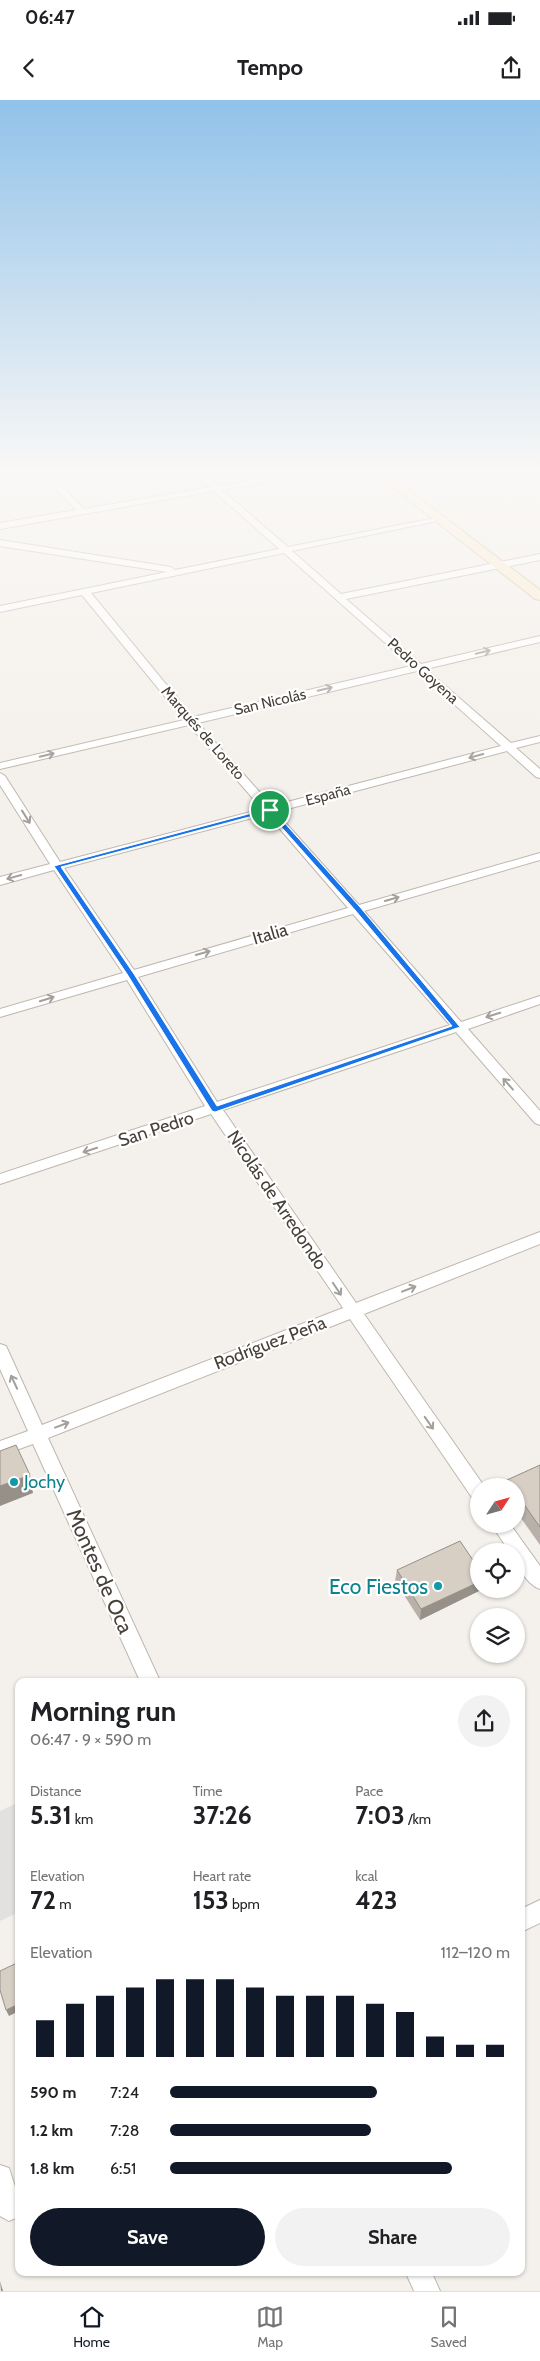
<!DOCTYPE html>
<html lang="en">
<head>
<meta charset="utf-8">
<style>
	body { margin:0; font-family:Cabin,sans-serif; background:#f2f2f2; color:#202124; height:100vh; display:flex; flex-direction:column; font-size:19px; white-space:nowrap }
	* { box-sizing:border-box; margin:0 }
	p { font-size:16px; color:#757577 }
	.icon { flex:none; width:28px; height:28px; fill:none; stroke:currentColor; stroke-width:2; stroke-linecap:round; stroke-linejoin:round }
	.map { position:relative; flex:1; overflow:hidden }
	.panel { position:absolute; left:15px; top:1578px; width:510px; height:598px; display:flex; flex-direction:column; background:#fff; border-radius:10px; box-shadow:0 1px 4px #0004 }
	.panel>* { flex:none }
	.needle { width:32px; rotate:54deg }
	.tools { position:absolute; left:470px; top:1378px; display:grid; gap:10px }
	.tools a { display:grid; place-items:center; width:55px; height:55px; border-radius:50%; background:#fff; box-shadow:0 1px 4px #0004; font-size:25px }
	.pin { position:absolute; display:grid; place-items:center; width:42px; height:42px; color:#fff; margin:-21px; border:2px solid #fff; border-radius:50%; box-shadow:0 1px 5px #0007 }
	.round { display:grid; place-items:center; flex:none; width:52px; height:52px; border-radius:26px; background:#f2f2f2 }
	.overview { display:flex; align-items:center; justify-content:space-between; height:85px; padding:0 15px }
	h1 { font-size:28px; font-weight:700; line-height:38px }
	.figures { display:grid; grid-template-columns:repeat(3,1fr); gap:8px; height:85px; padding:5px 15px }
	.figures div { display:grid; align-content:center }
	.figures b { font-size:25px; font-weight:700 }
	.figures small { font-size:14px; font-weight:400 }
	.figures p { font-size:14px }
	.chart { height:140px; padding:10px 15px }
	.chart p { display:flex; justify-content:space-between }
	.chart svg { width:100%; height:90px; margin-top:5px; stroke:#111827; stroke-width:6 }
	.primary-button { display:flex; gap:10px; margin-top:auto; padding:10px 15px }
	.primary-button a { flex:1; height:58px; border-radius:30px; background:#111827; color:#fff; font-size:20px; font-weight:700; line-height:58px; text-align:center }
	.primary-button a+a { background:#f2f2f2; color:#202124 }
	ul { padding:0 15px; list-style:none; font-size:16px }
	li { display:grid; grid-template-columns:80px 60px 1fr; align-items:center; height:38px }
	li i { height:12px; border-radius:6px; background:#111827 }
	.status { display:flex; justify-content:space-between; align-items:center; height:35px; padding:0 25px; background:#fff; direction:ltr }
	.status svg { height:14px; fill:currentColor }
	header { display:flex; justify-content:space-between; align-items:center; height:65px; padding:0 15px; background:#fff; font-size:22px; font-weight:700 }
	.tab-bar { display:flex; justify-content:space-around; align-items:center; height:70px; border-top:1px solid #e0e0e0; background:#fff; font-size:14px; color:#757577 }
	.tab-bar a { display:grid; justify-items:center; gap:2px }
	.tab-bar .selected { color:#111827 }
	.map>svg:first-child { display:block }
	.parking { fill:#e3e1df }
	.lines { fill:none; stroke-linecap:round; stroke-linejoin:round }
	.street-casing { stroke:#bfb7ae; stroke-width:2 }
	.secondary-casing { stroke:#cfbd9f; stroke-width:2 }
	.street { fill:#fff; fill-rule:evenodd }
	.secondary { fill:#faebcf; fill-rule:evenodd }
	.wall { fill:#b9b1a9 }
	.shaded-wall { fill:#969089 }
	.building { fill:#d7cec4; stroke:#969089 }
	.oneway { stroke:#a3a09c }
	.route { fill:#1a73e8; stroke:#fff; fill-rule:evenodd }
	.culture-dot { fill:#0f9aa8; stroke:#fff; stroke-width:2 }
	.labels { text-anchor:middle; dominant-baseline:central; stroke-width:4.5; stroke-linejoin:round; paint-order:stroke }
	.far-street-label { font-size:15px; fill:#474139; stroke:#fff }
	.street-label { font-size:18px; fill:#474139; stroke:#fff }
	.culture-label { font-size:18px; fill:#0d838f; stroke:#fff; text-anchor:start }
	.near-street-label { font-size:21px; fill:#474139; stroke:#fff }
	.near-culture-label { font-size:21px; fill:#0d838f; stroke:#fff; text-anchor:end }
</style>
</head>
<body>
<div class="status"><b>06:47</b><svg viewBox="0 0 49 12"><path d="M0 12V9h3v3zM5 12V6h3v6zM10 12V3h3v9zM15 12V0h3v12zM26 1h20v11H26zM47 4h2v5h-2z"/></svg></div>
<header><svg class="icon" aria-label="back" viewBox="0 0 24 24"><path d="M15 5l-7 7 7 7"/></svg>Tempo<svg class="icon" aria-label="share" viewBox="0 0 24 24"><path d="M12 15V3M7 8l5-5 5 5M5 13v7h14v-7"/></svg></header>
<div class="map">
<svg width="540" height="2191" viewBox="0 0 540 2191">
	<rect width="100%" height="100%" fill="#f4f0eb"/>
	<path class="parking" d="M19,1702v110l-19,9v-110z"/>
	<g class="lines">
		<defs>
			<path id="street" d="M37,368h8l39,41 126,-22 -21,-19h9l20,18 101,-18h18l-115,22 66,57 152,-30 1,2 -4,2 -145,30 49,43 199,-40v6l-194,39 75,65 119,-28v6l-114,27 85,74 29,-7v6l-24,6 24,21v9l-4,-1 -29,-26 -231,61 83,93 181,-52v7l-176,51 97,111 79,-26v8l-72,25 72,82v14l-5,-2 -79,-91 -233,78 133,193 184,-71v12l-176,70 120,172h-5v16l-6,-3 -123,-180 -302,119 112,243h-20l-107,-237 -33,12v-15l28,-10 -28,-62v-25l6,2 36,79 301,-117 -132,-194 -211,70v-10l205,-68 -78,-126 -127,37v-8l123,-36 -69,-103 -54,15v-8l50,-13 -50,-79v-12l5,3 55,86 202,-53 -73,-84 -189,44v-6l184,-43 -102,-125 -82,17v-6l167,-34 -167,-26v-6l171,27 4,3 104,-21 -65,-58 -214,38v-6l76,-13zM284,453l127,113 -218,51 -102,-124zM417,571l84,75 -229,60 -74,-83zM267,714l81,94 -214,62 -70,-102zM353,814l97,111 -233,77 -79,-125z
				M532,368h8v5z
				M491,1424h19l30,42v23c-14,-5 -24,-24 -24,-38h-7z
				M540,1800v23l-19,9v-23z
				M0,2065l9,3 10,31 -1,18 -9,4 -9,-5z
				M405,2171h26l9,20h-26z"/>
			<path id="secondary" d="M368,368h12l160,122v10l-5,-1z"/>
		</defs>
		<use href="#street" class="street-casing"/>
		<use href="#secondary" class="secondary-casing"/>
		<use href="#street" class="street"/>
		<use href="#secondary" class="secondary"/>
	</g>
	<path class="wall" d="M540,1365v80l-24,-34v-25h-10l1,-6z
		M397,1470l86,19 -63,31 -25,-39z"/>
	<path class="shaded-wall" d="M30,1375l3,18 -33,13v-20z
		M479,1482v7h4l-63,31 1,-11z
		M19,1904v7l-10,5 -3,-6z
		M0,2181l3,10h-2z"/>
	<path class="building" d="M16,1345l14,30 -30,11v-35z
		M540,1365v62l-24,-34v-7h-5l-4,-6z
		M460,1441l19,28v13l-58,27 -24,-39z
		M19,1862v42l-13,6 -6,-20v-19z"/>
	<defs><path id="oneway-shaft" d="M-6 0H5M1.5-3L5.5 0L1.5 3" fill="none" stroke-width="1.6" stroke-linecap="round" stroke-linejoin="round" transform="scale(1.25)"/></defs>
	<g class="oneway">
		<use href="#oneway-shaft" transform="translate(483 552) rotate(-13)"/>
		<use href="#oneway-shaft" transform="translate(325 589) rotate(-13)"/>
		<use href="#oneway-shaft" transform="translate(47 655) rotate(-13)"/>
		<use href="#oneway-shaft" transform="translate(476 656) rotate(165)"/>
		<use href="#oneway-shaft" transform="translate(26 717) rotate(58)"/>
		<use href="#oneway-shaft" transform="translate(14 777) rotate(165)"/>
		<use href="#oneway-shaft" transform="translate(392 799) rotate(-16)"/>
		<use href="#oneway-shaft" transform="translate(203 853) rotate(-16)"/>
		<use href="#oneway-shaft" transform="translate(47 899) rotate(-17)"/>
		<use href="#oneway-shaft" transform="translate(493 915) rotate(163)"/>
		<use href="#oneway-shaft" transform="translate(508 984) rotate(-132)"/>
		<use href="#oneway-shaft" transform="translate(90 1050) rotate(162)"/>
		<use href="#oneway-shaft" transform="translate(337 1189) rotate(56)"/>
		<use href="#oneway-shaft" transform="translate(409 1189) rotate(-21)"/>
		<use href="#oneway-shaft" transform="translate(14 1282) rotate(-115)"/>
		<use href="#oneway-shaft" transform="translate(429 1323) rotate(55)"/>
		<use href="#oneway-shaft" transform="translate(62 1325) rotate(-21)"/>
	</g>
	<linearGradient id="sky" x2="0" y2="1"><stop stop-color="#91c2e9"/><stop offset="0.55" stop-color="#faf8f6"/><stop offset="1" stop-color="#faf8f6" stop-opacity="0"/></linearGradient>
	<rect width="540" height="675" fill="url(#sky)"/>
	<path class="route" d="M267,709h5l88,98 100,120 -245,85 -3,-1 -85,-137 -73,-108zM268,712l87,98 97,116 -235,80 -83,-132 -73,-107z"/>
	<g class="culture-dot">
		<circle cx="14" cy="1382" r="5"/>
		<circle cx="438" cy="1486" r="5"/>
	</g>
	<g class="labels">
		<g class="far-street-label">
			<text transform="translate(423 571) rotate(42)">Pedro Goyena</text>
			<text transform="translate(270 602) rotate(-13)">San Nicolás</text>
			<text transform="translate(203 633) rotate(49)">Marqués de Loreto</text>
			<text transform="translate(328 695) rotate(-15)">España</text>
		</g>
		<g class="street-label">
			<text transform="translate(270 834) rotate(-16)">Italia</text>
			<text transform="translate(156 1029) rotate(-18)">San Pedro</text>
			<text transform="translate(277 1100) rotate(56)">Nicolás de Arredondo</text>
			<text transform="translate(270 1243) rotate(-21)">Rodríguez Peña</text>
		</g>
		<g class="culture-label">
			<text x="24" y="1382">Jochy</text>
		</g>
		<g class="near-street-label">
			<text transform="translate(100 1471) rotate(66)">Montes de Oca</text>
		</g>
		<g class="near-culture-label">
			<text x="428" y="1486">Eco Fiestos</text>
		</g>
	</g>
</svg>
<div class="tools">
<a><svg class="needle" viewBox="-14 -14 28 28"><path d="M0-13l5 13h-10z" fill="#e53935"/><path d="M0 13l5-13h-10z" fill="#757577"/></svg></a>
<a><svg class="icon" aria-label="locate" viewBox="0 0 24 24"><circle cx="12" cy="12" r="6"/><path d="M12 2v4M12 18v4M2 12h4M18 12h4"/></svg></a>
<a><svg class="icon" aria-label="layers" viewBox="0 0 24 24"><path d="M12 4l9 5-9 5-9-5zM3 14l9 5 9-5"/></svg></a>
</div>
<div class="pin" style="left:270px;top:710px;background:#1e9e55"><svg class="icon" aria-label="arrive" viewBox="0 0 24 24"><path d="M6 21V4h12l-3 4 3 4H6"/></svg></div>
<section class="panel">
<div class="overview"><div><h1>Morning run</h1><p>06:47 · 9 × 590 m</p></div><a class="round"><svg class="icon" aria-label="share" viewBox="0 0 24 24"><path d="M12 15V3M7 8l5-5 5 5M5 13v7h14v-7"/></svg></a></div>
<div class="figures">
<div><p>Distance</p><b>5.31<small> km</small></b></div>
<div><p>Time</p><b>37:26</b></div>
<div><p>Pace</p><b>7:03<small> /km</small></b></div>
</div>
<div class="figures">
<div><p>Elevation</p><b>72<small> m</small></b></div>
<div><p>Heart rate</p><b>153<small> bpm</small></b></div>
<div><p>kcal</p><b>423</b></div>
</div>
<div class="chart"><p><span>Elevation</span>112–120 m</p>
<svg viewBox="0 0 160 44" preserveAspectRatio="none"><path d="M5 44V26M15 44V18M25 44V14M35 44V10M45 44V6M55 44V6M65 44V6M75 44V10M85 44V14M95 44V14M105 44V14M115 44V18M125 44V22M135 44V34M145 44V38M155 44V38"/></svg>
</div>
<ul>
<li><b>590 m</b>7:24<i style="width:61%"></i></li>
<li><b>1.2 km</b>7:28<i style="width:59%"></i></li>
<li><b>1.8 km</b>6:51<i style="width:83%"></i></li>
</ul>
<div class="primary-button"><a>Save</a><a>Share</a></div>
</section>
</div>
<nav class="tab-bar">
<a class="selected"><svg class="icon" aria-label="home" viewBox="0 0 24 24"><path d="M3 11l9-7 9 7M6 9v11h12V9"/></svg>Home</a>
<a><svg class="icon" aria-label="map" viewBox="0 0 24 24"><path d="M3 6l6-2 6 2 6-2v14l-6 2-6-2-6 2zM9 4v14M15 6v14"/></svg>Map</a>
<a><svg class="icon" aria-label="saved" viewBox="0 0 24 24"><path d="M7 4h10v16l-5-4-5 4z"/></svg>Saved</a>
</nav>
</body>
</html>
